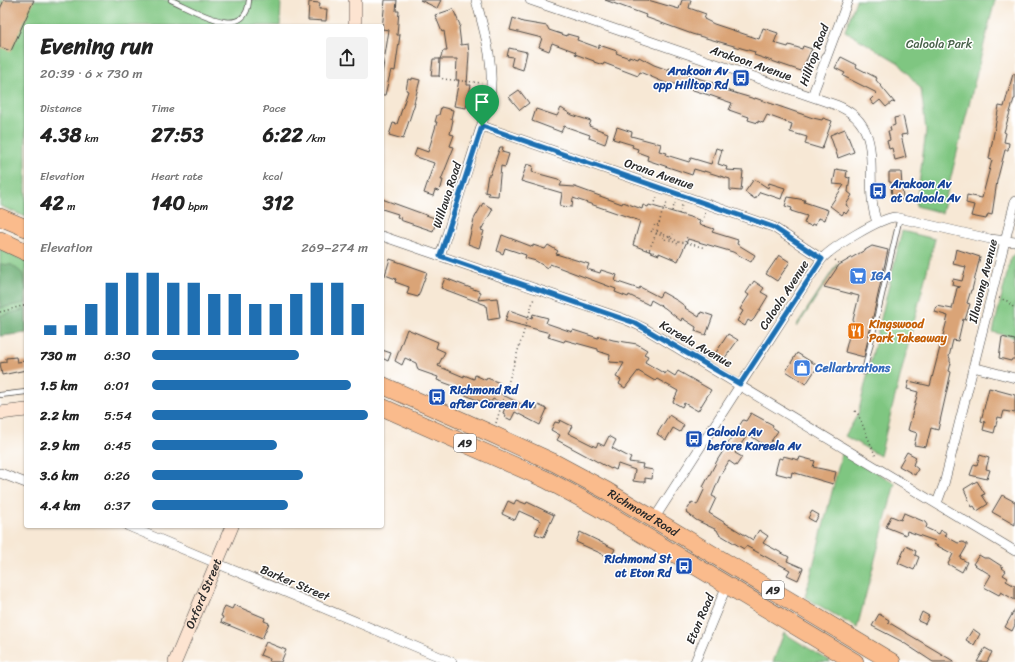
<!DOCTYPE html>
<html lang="en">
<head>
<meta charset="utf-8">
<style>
	body { margin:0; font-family:Sriracha,sans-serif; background:#f2f2f2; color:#222; height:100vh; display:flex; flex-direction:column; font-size:15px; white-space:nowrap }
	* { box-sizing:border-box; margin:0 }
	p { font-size:13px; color:#767676 }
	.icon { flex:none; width:22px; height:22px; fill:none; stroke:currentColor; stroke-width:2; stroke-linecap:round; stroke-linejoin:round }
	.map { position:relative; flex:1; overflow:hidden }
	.panel { position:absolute; left:24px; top:24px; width:360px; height:504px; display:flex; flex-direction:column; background:#fff; border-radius:4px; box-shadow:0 1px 3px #0004 }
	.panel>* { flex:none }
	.pin { position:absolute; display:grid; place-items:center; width:34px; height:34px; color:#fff; margin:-41px -17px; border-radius:50% 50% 50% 0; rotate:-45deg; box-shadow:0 0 4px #0007 }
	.pin .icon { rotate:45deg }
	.round { display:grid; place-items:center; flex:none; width:42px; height:42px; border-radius:4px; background:#f2f2f2 }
	.headline { display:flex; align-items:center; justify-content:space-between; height:68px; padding:0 16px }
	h1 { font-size:22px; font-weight:700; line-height:30px }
	.stats { display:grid; grid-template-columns:repeat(3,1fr); gap:6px; height:68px; padding:4px 16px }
	.stats div { display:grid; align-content:center }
	.stats b { font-size:20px; font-weight:700 }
	.stats small { font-size:11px; font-weight:400 }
	.stats p { font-size:11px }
	.chart { height:112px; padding:8px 16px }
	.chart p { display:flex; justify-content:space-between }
	.chart svg { width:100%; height:72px; margin-top:4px; stroke:#1f6fb2; stroke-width:6 }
	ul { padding:0 16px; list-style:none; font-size:13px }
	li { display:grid; grid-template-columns:64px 48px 1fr; align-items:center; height:30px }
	li i { height:10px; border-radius:5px; background:#1f6fb2 }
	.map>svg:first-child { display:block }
	.green { fill:#7fc681; stroke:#557856 }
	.forest { fill:#67ab6f; stroke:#496b4d }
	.building { fill:#daa477 }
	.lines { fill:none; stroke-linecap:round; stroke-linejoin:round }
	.lane-casing { stroke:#4a4744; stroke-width:6 }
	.street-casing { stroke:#4a4744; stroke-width:10 }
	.secondary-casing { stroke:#4a4744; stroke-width:14 }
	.highway-casing { stroke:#4a4744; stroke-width:18 }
	.path { stroke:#4a4744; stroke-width:1.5; stroke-dasharray:1 3; stroke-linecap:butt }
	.lane { stroke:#fff; stroke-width:4.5 }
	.street { stroke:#fff; stroke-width:9 }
	.secondary { stroke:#fde4d1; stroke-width:13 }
	.highway { stroke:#fabb8c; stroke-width:17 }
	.route-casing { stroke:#fff; stroke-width:8 }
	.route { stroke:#1f6fb2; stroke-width:5 }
	.labels { text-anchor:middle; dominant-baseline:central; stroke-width:3; stroke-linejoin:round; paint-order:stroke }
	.shield { fill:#fff; stroke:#6b6b6b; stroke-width:1 }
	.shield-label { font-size:11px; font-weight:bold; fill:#2b2b2b }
	.park-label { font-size:12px; fill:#486149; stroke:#fff }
	.street-label { font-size:12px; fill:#2b2b2b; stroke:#fff }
	.transit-label { font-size:12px; font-weight:bold; fill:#164399; stroke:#fff; text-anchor:start }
	.shop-label { font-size:12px; font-weight:bold; fill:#366cbe; stroke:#fff; text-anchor:start }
	.food-label { font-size:12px; font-weight:bold; fill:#c56008; stroke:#fff; text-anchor:start }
</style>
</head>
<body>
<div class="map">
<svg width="1015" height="662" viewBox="0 0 1015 662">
	<rect width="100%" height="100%" fill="#fff"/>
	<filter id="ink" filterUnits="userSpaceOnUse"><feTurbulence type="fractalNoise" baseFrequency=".025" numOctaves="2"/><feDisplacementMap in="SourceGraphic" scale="8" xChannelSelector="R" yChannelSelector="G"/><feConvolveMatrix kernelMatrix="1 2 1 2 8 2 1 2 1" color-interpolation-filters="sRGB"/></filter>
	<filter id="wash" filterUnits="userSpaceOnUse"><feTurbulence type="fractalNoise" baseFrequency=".012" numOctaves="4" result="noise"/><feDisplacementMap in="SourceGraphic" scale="16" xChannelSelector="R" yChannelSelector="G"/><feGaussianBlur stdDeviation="0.9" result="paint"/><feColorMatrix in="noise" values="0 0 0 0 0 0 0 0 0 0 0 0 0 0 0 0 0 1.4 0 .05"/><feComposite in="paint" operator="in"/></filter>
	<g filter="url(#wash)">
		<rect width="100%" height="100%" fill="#f7e8d5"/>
		<path class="green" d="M0,0h281l-1,26h-254v191l-26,-11z
			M856,0h139l-53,213 -26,-7 10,-75 -5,-42 -22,-26 -54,-32z
			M902,231l33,8 -55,217 -35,-20 13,-22z
			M0,249l26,12v72l-26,3z
			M1015,253v85l-22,-6 18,-75z
			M838,264l-41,63 -1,-1 41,-62z
			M842,453l53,30 -38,145 -52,-31z
			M784,633l47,29h-58z"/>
		<path class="forest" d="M0,264l12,1 10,8 4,15v15l-26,5z
			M26,309v24l-26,3v-20z"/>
		<g id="blocks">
			<path class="building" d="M4,0h30l-23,51 -11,-4v-38z
				M385,0h12l-1,11h3l-2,24h3l-5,36 -4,-1 -6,25h-3v-21l7,-44 -7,-1z
				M420,0h21l-4,8z
				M605,0h43l31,9 3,-9h9l-2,8 17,6 -2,5 10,5 45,15 4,-11 15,5 -4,10 14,4 1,-2 13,4 1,-3 9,3 -11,22 -47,-16 1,-3 -63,-18 -47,-17 1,-2z
				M309,2l11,1 -1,6h8l-1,12 -18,-1z
				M453,9l7,16 -1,3 2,17 7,-1 1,10 -2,31h4l-5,23 -12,-2 5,-26h-3l1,-21h-17l-1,17h-8l2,-17h7l3,-8h4l-3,-20 -2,1 -7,-17z
				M513,18l10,4 24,4 2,4 18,6v-2l11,3 -1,3 22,8v-3l18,6 -1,2 13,5v-2l9,3 1,-2 15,8 14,5 1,-2 6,2v1l48,15 3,4 12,4 17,5v-1l58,20 9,2 1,-2 9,3 -10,28 -17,-5 2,-7 -17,-5 2,-8 -25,-9 -4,8 -5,-2v2l-10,-3 1,-3 -20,-7 3,-7 -20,-7 -41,-13 -1,2 -30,-13 -2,4 -34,-13 -1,2 -9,-3v-1l-19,-7 1,-2 -24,-9 -3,8 -10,-4 3,-9 -32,-8z
				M509,48l18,4 -4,18 -12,-4 2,-9 -6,-1z
				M841,57l16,8 -1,2 21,11 -1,2 19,23 -3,-1 -6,5 -6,-7 -6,5 -4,-5 7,-7 -34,-17 2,-3 -10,-5z
				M1013,74h2v25h-1l-10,33 2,1 -2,9 5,1 -1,7h-3l-8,31 -5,34 -4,-1 -2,5 -15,-3 3,-11 -8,-2 1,-8 15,3 10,-38 -3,-1 10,-53 5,1z
				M412,78l8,2 -6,23h1l-12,36 -14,-4 4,-12 4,1 11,-33 -2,-1 2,-11 4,1z
				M519,90l10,13 -9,7 -11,-13z
				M441,107l12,3 -2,9 2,1 -3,14 4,1 -4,11 4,1 -13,33h2l-2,8 -3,3 -3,-1 -2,6 -9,-3 10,-30 -20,-7 3,-8 11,4 9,-30h-2l2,-7h2z
				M561,108l11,7 19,6 -2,5 19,7 -3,11 -16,-6 1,-3 -26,-9 -3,6 -29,-11 4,-12 21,7z
				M903,116l4,18 -6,1 5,22 -11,3 -3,-12 -3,1 -2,-8 3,-1 -2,-9h3l-1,-4 5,-2 -1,-7z
				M617,127l15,5 -1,4 30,8 -2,7 8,2 -1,2 23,7 2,-4 20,6 5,-16 6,2 -4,14 9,3 -1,3 17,1 -2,20 -11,-1v-11l-26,-8v1l-10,-3 -2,6 -45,-15 1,-4 -11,-4 1,-3 -6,-2 1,-2 -20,-6z
				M845,129l9,23 -16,6 -8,-23z
				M500,147h3l-1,5 7,2 -4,13 -4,-1 -3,30 -10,-1 1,-2 -4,-1 3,-17h2z
				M527,164l6,2 -1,6 26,7 4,3 -2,4 15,1 47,17 1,-2 19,7 1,-4 5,2 1,-2 51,15 -1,4 15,5 -2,3 26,8 -1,4 18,11 -4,7 -18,-10 -45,-13 -10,22 -19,-8v2l-26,-10 7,-24 -67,-23 -1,9 -12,-1 2,-13 -41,-12z
				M836,169l11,2 -1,6 3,1 1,-1 -2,15 4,3 -6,10 4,3 -4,6 -2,-2 -2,3 -12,-9 14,-21 -11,-1z
				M889,172h12l2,28h-11l-1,-18h-2z
				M754,179l14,9 1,-5 16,5 -4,11 -21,-7 -5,7 -10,-7z
				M788,197l17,3 -1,2 24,8 -3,10 -7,-2 -3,7 -3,-1 -1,2 -7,-3 3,-7 -16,-5 1,-3 -7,-2z
				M382,199l55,20 -4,12 -33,-11 1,-2 -4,-1 1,-3 -16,-5z
				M483,203l10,6 -12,21 3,1 -5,17 -11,-4 6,-25z
				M502,235l31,12v-2l12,4 3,-4 10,6 -2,3 33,10 -2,5 13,4 1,-3 16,5 -2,6 24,8 1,-2 19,10 3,-5 16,9 8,6 -1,1 14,9 2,-5 12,4 -7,19 -11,-4 1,-4 -14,-9 -1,3 -16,-13 -14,-8 -2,5 -20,-10 -1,2 -13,-5 1,-3 -66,-25 -3,4 -11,-7 -11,-3 1,-3 -21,-7 -2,6 -6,-3z
				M872,246l16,4 -24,107 -19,-5 14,-56 -35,-9 15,-22z
				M956,249l24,8 -8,33h-1l-4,13 3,1 -5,16 -2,-1 -5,22 -5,-1 -4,17 1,1v4l1,1 -2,8 2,1 -13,58 -7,-2 -5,19 -12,-2 3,-12 -9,-3 10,-38 -11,-3 2,-8 21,5 18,-70 -13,-4 2,-6 15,3 5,-21 3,-1 -8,-2 1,-6 9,2 4,-14 -13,-3z
				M779,255l11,7 -13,19 -11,-7z
				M390,259l37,13 -9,25 -11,-3 2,-7 -14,-5 1,-3 -11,-4z
				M445,278l36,14 -3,8 19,-2 3,20 -12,2 -2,-15 -45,-17z
				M754,281l10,7 -3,4 7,4 -14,23 -3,3 -3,-2 -3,6 -8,-5 6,-10 -3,-2 9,-14 -3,-2z
				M509,310l23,8 1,-4 15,4 -2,5 26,9 1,-2 25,8 1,-2 14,4 24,4 10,6 -3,4 4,2 -3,6 20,12 2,-3 8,5 3,-5 33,19 -13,21 -14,-8 -2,4 -9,-5 5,-11 -21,-12 -2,2 -17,-10 -13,17 -6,-4 2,-4 -5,-3 8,-14 -15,-1 1,-7 -12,-4v-2l-33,-9 -1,2 -16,-5 2,-4 -45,-12z
				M407,329l31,13 -2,6 9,4 -7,14 26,11v-2l10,4 1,-4 11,5 1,-2 13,5 -3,7 3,1 -1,2 32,16 1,-2 5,2 1,-4 9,4 -7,16 -25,-13 -4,8 -6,-3 1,-2 -3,-2 3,-8 -13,-6 -2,3 -6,-2 -1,3 -23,-10 1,-2 -3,-3 -22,-8 1,-3 -20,-7 -2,-7 -11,-5 -3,7 -7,-4z
				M728,334l10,6 -14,19 -9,-5z
				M1002,337l13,3v19h-3l-1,2 -12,-3z
				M382,350l9,3 -3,8 -6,-3z
				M797,353l21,13 -12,18 -20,-13z
				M16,357l1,5 9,-1v9l-24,5 -2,-12 6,-1v-4z
				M989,388l26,7v18l-11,-2 -2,7 -4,-1 -4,16 -11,-3 2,-8 -4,-1z
				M751,413l22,12 -1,2 6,4 -11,16 -19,-13 -13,19 7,4 -6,9 -7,-5 -8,13 -9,22 4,2 -7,15 44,27 6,-10 9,6 -5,7 26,14 -2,4 16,7 -5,12 -11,-5 3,-5 -44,-24 -2,3 -25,-15 -2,-4 -21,-10 -10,-8 6,-10 5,3 8,-17 -2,-1 15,-28 25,-39 3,1z
				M669,415l15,10 -4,7 -7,-4 -7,12 -9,-6z
				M560,420l12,6 -4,7 28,14 2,-4 6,3 5,-10 7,4 -4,8 19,10 -2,4 14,2 -1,4 11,2 -1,9 -7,-1v4h-5l-7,-1 2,-11 -17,-6 -2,6 -4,-2 -1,1 -54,-29 3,-5 -9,-5 4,-8 4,1z
				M907,452l9,5 -3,8 5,4 -3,6 -16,-9z
				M980,455l9,3 -3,11 4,1 -3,9 -17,-4 4,-11 3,1z
				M783,456l16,4 1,-3 15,4 -2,6 23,5 -3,12 -41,-12 -1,5 -16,-4 4,-15 4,1z
				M977,481l8,13 -3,1 6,9 -11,7 -3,-5 -2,1 -8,-18z
				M1002,495l13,7v23l-23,-13z
				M516,500l10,4 1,-2 27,13 -10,22 -9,-3 6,-13 -22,-10 -4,9 -13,-6 6,-13 6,3z
				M812,511l7,4 -4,7 -7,-4z
				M904,513l21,9 2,3 -1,3 13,6 2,-4 6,3 -2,3 13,7 5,-1 4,2v2l-7,12 7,4 -5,10 -14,-8 5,-10 -19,-10 1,-3 -28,-10 -1,4 -20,-8 5,-11 10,4z
				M580,532l35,17 -4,9 -35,-16z
				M906,546l10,5 -1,4 4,2 -5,13 -16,-7z
				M979,555l5,3h5l14,9 -1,1 4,3 -3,4 5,3 -2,3 9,5v14l-14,-8 -2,3 -15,-8 7,-12 -18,-11z
				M234,605l31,13 -1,3 5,2 -7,16 -41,-17 2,-5 -2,-1 4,-10 7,3z
				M1015,609v16l-3,6 -7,-4z
				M922,612l7,4 -4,8 -7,-3z
				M879,614l10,6 -1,2 67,40h-22l-32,-21 -29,-15z
				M973,629l7,5 -6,11 -8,-5z
				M266,642l20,8 -5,12h-12l1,-3 -10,-4z
				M985,648l7,4 -5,10h-10z"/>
		</g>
	</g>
	<g filter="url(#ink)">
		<use href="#blocks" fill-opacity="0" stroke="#4a4744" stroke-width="1"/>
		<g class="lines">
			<defs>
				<path id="lane" d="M171,0c22,9 75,44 78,0
					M864,372l36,-155
					M0,395l26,-3"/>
				<path id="street" d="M530,0l306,105c54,21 25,76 41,117
					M812,96l36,-96
					M482,126l291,101 49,32
					M382,236l242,83 20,9 371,223
					M440,256l49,-154c7,-35 -4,-68 -13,-102
					M973,367l42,11
					M0,473l26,10
					M937,503l7,-19 71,-283
					M654,519l157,-244c4,-5 7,-11 11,-16 9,-11 58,-41 73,-42l95,22 25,3
					M128,526l324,136
					M695,662l32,-77"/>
				<g id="secondary">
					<path d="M355,26v-26"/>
					<path d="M0,413l26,-3"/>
					<path id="s1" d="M175,662l57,-136"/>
				</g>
				<g id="highway">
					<path d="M0,217l26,11"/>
					<path d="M0,240l26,12"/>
					<path id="s2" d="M382,385l110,49 63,29 52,28 285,171"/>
					<path d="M382,407l165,73 50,27 258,155"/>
				</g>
			</defs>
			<use href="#lane" class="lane-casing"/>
			<use href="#street" class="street-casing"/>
			<use href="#secondary" class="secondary-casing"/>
			<use href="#highway" class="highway-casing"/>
			<path class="path" d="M439,76l4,3 39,4
				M654,206l3,-9
				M672,211l3,-8
				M705,213l-4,12 5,1
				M679,214l3,-9
				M651,231l1,1 3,-8 3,1
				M657,231l22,11 9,1 17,5
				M656,233l10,5 -1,2
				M669,237l-1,2 10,5 -1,2
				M670,237l3,-3
				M685,242l2,-5
				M646,249l3,1 7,-16 6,-21 6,-12
				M649,250l7,4
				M835,260l5,4
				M999,298l8,3 8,8
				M0,312l26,-7
				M855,411l3,3 18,43
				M496,423l38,-125"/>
			<use href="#lane" class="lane"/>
			<use href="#street" class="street"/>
			<use href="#secondary" class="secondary"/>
			<use href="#highway" class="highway"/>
		</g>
	</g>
	<g class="lines" filter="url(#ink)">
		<defs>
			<path id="route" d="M482,126l291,101 49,32 -82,125 -105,-61 -195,-67z"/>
		</defs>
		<use href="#route" class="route-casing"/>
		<use href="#route" class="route"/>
	</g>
	<defs>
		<symbol id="bus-square" viewBox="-11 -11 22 22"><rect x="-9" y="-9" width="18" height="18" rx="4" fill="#1a4fb4" stroke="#fff"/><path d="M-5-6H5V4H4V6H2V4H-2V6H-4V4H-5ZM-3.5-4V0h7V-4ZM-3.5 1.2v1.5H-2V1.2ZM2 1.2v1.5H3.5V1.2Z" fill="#fff"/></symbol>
		<symbol id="supermarket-square" viewBox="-11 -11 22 22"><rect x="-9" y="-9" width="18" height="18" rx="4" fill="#3f7fe0" stroke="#fff"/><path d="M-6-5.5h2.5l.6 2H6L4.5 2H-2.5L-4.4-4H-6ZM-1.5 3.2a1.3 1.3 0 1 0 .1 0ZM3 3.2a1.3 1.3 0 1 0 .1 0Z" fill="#fff"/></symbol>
		<symbol id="restaurant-square" viewBox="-11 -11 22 22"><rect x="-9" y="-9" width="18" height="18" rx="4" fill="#e8710a" stroke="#fff"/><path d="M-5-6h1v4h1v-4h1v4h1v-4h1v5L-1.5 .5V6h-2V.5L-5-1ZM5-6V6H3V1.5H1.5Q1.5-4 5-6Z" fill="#fff"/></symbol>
		<symbol id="shop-square" viewBox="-11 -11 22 22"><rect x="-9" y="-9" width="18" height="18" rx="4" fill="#3f7fe0" stroke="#fff"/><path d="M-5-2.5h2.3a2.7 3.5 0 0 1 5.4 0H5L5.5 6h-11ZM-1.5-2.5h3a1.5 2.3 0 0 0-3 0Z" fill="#fff"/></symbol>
	</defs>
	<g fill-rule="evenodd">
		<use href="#bus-square" x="731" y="68" width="20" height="20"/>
		<use href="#bus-square" x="868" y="181" width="20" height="20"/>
		<use href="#supermarket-square" x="848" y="266" width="20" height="20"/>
		<use href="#restaurant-square" x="846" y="321" width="20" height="20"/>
		<use href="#shop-square" x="792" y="358" width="20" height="20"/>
		<use href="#bus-square" x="427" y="387" width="20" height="20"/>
		<use href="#bus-square" x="684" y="429" width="20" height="20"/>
		<use href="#bus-square" x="674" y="556" width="20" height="20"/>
	</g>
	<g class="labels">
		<g class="shield">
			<rect x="454" y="434" width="22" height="18" rx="3"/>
			<rect x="762" y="581" width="22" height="18" rx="3"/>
		</g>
		<g class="shield-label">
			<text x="465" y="443">A9</text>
			<text x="773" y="590">A9</text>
		</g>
		<g class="park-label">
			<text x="939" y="44">Caloola Park</text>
		</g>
		<g class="street-label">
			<text transform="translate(814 55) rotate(-70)">Hilltop Road</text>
			<text transform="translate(751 63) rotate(19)">Arakoon Avenue</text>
			<text transform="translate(659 174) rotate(19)">Orana Avenue</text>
			<text transform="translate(447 195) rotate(-72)">Willawa Road</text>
			<text transform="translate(983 281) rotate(-76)">Illawong Avenue</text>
			<text transform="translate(784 295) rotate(-57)">Caloola Avenue</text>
			<text transform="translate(696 344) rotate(30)">Kareela Avenue</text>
			<text stroke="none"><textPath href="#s2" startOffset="291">Richmond Road</textPath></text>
			<text transform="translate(295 583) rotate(23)">Barker Street</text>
			<text stroke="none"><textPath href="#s1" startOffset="74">Oxford Street</textPath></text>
			<text transform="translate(700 619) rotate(-67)">Eton Road</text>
		</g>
		<g class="transit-label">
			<text x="728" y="71" text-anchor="end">Arakoon Av<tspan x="728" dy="14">opp Hilltop Rd</tspan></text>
			<text x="891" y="184">Arakoon Av<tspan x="891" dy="14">at Caloola Av</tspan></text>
			<text x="450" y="390">Richmond Rd<tspan x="450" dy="14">after Coreen Av</tspan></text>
			<text x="707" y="432">Caloola Av<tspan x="707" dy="14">before Kareela Av</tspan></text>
			<text x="671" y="559" text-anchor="end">Richmond St<tspan x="671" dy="14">at Eton Rd</tspan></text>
		</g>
		<g class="shop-label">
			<text x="871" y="276">IGA</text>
			<text x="815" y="368">Cellarbrations</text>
		</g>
		<g class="food-label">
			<text x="869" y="324">Kingswood<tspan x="869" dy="14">Park Takeaway</tspan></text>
		</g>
	</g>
</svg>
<div class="pin" style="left:482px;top:126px;background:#1e9e55"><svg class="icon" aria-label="arrive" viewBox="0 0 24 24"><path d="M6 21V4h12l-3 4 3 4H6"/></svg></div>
<section class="panel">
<div class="headline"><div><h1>Evening run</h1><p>20:39 · 6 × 730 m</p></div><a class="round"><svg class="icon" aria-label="share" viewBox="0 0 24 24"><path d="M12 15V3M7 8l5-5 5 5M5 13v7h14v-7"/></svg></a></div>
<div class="stats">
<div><p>Distance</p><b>4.38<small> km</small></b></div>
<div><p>Time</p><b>27:53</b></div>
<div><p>Pace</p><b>6:22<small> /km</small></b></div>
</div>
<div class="stats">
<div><p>Elevation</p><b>42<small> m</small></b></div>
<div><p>Heart rate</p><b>140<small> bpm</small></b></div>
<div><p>kcal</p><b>312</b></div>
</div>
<div class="chart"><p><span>Elevation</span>269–274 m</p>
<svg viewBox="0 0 160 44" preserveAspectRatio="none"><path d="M5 44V38M15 44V38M25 44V25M35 44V12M45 44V6M55 44V6M65 44V12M75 44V12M85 44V19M95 44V19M105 44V25M115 44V25M125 44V19M135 44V12M145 44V12M155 44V25"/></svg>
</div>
<ul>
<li><b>730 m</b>6:30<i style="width:68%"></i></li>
<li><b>1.5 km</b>6:01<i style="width:92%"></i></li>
<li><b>2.2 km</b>5:54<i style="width:100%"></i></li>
<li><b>2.9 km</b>6:45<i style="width:58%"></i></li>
<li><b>3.6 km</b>6:26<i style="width:70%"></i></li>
<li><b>4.4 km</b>6:37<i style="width:63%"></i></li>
</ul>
</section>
</div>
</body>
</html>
